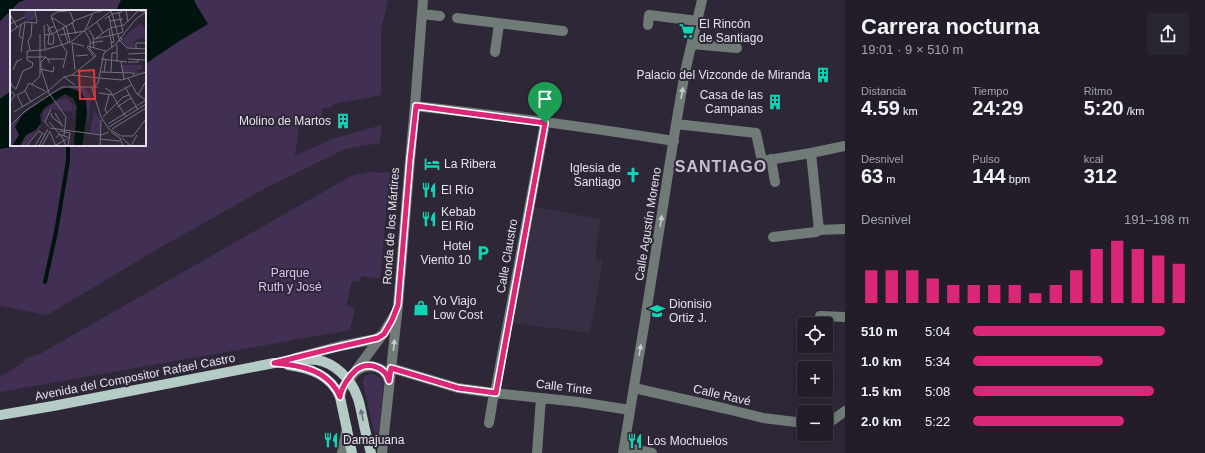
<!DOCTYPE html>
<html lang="es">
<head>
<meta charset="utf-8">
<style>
	body { margin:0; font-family:Helvetica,sans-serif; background:#2a2631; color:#f1f3f6; height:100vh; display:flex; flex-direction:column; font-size:15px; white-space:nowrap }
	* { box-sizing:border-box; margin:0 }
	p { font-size:13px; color:#a2a2a8 }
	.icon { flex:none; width:22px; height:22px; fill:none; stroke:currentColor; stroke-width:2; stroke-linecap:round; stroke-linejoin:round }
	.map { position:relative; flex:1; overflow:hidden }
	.sheet { display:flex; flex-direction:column; background:#221d29; width:360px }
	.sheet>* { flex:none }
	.buttons { position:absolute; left:797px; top:317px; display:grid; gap:8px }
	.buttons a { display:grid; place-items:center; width:36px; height:36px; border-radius:4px; background:#221d29; box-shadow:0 2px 10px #0003,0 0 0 1px #3f3b46; font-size:20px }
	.pin { position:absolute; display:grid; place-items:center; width:34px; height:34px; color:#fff; margin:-41px -17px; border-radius:50% 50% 50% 0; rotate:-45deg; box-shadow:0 0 4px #0007 }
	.pin .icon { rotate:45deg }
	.round { display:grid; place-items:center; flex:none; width:42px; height:42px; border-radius:4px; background:#2a2631 }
	.summary { display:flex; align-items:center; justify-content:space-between; height:68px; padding:0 16px }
	h1 { font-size:22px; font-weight:700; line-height:30px }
	.stats { display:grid; grid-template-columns:repeat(3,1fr); gap:6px; height:68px; padding:4px 16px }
	.stats div { display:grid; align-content:center }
	.stats b { font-size:20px; font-weight:700 }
	.stats small { font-size:11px; font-weight:400 }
	.stats p { font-size:11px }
	.chart { height:112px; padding:8px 16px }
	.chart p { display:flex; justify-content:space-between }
	.chart svg { width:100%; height:72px; margin-top:4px; stroke:#db2777; stroke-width:6 }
	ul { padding:0 16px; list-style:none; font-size:13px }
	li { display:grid; grid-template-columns:64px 48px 1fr; align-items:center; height:30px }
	li i { height:10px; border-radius:5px; background:#db2777 }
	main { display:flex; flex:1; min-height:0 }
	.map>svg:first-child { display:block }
	.built { fill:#392f45 }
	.green { fill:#413054 }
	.water { fill:#01130f }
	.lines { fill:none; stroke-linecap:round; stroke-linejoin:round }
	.stream { stroke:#01130f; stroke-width:4 }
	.minor { stroke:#707b77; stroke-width:10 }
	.major { stroke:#b5cbc5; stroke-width:10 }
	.oneway { fill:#c8c8cf }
	.oneway2 { fill:#6b7177 }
	.route-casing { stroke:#fff; stroke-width:8 }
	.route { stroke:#db2777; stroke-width:5 }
	.labels { text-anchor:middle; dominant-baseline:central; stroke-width:4; stroke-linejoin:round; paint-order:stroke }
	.poi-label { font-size:12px; fill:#e5e1ec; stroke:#2e2737; text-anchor:start }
	.street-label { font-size:12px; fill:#e5e1ec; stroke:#2e2737 }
	.park-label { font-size:12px; fill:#dbc3fb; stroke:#2e2737 }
	.district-label { font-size:16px; font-weight:bold; letter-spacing:1px; fill:#c7bed3; stroke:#2e2737 }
	.inset-road { fill:none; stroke:#77717f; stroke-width:1 }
	.view { fill:#d83a3c; fill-opacity:0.15; stroke:#d83a3c; stroke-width:2 }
	.inset-edge { fill:none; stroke:#e5e1ec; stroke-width:2 }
</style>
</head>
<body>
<main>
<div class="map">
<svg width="845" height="453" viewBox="0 0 845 453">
	<rect width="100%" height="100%" fill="#2e2737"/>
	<path class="built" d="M534,207l67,12 -3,15h-1l-1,26 6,1v2l-7,45 -6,26 -13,-3 -65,-8z"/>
	<path class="green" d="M25,0h96l-5,11h-105v80l-11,8v-78l19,-19z
		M195,0h193l-7,30v65l-47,9 -2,3 -10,2 -1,17 -22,-2 -4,32 37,-17 50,-14 -2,18 -35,6 -83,41 -106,60 -109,65 -47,-9v-157l24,-4h121v-81l36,-24 26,-16 -13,-23z
		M375,171l1,2 14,-1 -10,107 -19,-3 -1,6 -8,-1 -6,25 9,2 -5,22 -350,62v-15l26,-16 -4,-1 18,-6 311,-178 4,-1z
		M372,374c6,1 9,4 12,10l-7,61 -14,-62 1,-6 3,-2z"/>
	<path class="water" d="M0,0h25l-6,2 -19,19z
		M121,0h74l-1,1 14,23 -27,16 -36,24v-53h-29z
		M11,91v54h13l-24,4v-50z"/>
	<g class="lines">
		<path class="stream" d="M45,282l11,-50 12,-71v-16"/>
		<path class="minor" d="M422,14l18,2
			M457,18l106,13
			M648,25l1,-10 49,6
			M692,44l45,4
			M495,52l4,-28
			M415,106c87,10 173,21 259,35
			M676,124l80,9 6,28 49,-8 8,77 26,-1
			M811,153l34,-7
			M771,159l4,23
			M773,237l43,-5 3,-2
			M820,316l25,1
			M295,358l45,-12 36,-7 7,-5
			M391,368l67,20 36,5 85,9 51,8
			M356,371c12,-8 29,-6 33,10
			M634,388l93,21 36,9 41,5
			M495,393l50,-270
			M340,397l2,-8 41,-55 12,-20
			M489,423l5,-30
			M826,425l19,-14
			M624,447l28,6
			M342,453l5,-25
			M382,453l16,-148 12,-145 5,-54 8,-106
			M537,453l4,-55
			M623,453l22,-133 31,-196 9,-52 17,-72"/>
		<path class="major" d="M288,365c22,3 43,10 52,32l12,56
			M0,415l53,-9 221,-43c14,-1 29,-5 43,-3 18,3 34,19 40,36 3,7 4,16 6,24 2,11 5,22 8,33"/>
	</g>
	<defs><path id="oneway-solid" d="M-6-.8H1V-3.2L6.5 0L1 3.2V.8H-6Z"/></defs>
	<g class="oneway">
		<use href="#oneway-solid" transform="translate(682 93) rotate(-80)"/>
		<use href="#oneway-solid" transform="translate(661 221) rotate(-81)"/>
		<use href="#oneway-solid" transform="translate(394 345) rotate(-83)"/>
		<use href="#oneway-solid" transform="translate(640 350) rotate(-80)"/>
	</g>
	<use class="oneway2" href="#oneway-solid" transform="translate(362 415) rotate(-102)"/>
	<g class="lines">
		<defs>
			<path id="route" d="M416,106l129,17 -49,270 -38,-5 -67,-20 -2,13c-3,-14 -21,-20 -33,-11 -7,6 -15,18 -16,27 -11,-27 -40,-32 -66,-34l56,-14 48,-11 6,-4 8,-14 6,-15 12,-145z"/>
		</defs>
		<use href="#route" class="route-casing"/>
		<use href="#route" class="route"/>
	</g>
	<defs>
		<symbol id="supermarket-bare" viewBox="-9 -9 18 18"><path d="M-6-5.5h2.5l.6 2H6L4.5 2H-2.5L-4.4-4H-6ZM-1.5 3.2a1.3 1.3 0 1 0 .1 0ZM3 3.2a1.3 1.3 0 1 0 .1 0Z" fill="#10d5b4" stroke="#2e2737" stroke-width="2.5" paint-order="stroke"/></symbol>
		<symbol id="building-bare" viewBox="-9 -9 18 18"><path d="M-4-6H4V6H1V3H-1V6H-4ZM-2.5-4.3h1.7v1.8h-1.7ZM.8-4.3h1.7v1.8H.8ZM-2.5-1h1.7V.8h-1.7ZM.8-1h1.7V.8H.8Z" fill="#10d5b4" stroke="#2e2737" stroke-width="2.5" paint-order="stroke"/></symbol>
		<symbol id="hotel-bare" viewBox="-9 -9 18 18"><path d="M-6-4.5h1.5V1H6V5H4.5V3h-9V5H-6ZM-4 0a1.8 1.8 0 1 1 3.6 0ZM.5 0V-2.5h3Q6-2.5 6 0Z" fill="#10d5b4" stroke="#2e2737" stroke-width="2.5" paint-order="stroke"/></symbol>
		<symbol id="church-bare" viewBox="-9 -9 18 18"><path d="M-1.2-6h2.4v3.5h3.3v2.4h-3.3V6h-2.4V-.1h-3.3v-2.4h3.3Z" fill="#10d5b4" stroke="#2e2737" stroke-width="2.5" paint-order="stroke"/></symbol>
		<symbol id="restaurant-bare" viewBox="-9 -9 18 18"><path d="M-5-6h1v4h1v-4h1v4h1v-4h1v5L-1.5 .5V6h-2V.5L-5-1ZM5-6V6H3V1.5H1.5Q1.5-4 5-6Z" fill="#10d5b4" stroke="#2e2737" stroke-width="2.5" paint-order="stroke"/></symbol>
		<symbol id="parking-bare" viewBox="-9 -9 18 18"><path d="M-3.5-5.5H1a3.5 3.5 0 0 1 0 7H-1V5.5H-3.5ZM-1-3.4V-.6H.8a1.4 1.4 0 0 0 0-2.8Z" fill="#10d5b4" stroke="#2e2737" stroke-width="2.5" paint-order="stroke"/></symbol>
		<symbol id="shop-bare" viewBox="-9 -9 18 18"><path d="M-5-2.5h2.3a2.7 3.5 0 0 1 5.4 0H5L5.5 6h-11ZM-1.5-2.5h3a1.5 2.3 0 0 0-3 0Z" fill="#10d5b4" stroke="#2e2737" stroke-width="2.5" paint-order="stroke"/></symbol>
		<symbol id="school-bare" viewBox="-9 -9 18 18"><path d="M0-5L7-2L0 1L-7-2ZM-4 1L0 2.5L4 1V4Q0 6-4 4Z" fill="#10d5b4" stroke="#2e2737" stroke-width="2.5" paint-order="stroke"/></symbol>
	</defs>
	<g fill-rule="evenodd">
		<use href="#supermarket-bare" x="676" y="20" width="22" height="22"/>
		<use href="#building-bare" x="812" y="64" width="22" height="22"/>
		<use href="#building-bare" x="764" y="91" width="22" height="22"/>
		<use href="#building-bare" x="332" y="110" width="22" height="22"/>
		<use href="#hotel-bare" x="421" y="153" width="22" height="22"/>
		<use href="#church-bare" x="622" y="164" width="22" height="22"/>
		<use href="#restaurant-bare" x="418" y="179" width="22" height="22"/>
		<use href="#restaurant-bare" x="418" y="208" width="22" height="22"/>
		<use href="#parking-bare" x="472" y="242" width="22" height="22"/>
		<use href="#shop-bare" x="410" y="297" width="22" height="22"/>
		<use href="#school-bare" x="646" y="300" width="22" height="22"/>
		<use href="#restaurant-bare" x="320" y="429" width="22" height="22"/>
		<use href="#restaurant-bare" x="624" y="430" width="22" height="22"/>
	</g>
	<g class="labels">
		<g class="poi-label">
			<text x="699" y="24">El Rincón<tspan x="699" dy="14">de Santiago</tspan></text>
			<text x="811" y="75" text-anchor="end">Palacio del Vizconde de Miranda</text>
			<text x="763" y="95" text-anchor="end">Casa de las<tspan x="763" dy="14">Campanas</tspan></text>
			<text x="331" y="121" text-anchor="end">Molino de Martos</text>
			<text x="444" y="164">La Ribera</text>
			<text x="621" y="168" text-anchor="end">Iglesia de<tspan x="621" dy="14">Santiago</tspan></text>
			<text x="441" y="190">El Río</text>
			<text x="441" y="212">Kebab<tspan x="441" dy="14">El Río</tspan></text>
			<text x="471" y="246" text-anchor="end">Hotel<tspan x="471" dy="14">Viento 10</tspan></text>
			<text x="433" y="301">Yo Viajo<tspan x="433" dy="14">Low Cost</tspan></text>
			<text x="669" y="304">Dionisio<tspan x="669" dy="14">Ortiz J.</tspan></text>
			<text x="343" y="440">Damajuana</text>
			<text x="647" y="441">Los Mochuelos</text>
		</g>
		<g class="street-label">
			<text transform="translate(648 224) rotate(-81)">Calle Agustín Moreno</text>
			<text transform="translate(391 226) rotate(-86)">Ronda de los Mártires</text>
			<text transform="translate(507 256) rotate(-80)">Calle Claustro</text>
			<text transform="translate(135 377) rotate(-11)">Avenida del Compositor Rafael Castro</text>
			<text transform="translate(564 387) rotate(7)">Calle Tinte</text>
			<text transform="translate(722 395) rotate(13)">Calle Ravé</text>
		</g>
		<g class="park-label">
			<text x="290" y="273">Parque<tspan x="290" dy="14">Ruth y José</tspan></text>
		</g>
		<g class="district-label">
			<text x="721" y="166">SANTIAGO</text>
		</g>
	</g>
	<g transform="translate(10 10)">
		<rect width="136" height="136" fill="#2e2737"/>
		<path d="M14.5 5a5.5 5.5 0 1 1 11 0a5.5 5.5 0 1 1-11 0ZM130,13l6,7v8h-7l-5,4 1,5 -7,1 -6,-6 1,-4zM112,55h20v4l-6,1 3,2 -1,2h-4v-4l-1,2h-11zM73,76l8,11 -3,27 -3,-27 -10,-8 -13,-1zM57,88l8,9 -1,11h-1v-12h-1v6l-21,-3 -7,14 -2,-1 1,-10 5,-5 12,-8zM17,100l14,17 -16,19h-15v-19zM84,100l7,10 -2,14 -9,-1z" fill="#413054"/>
		<path d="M57,77l14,5 5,9 1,12 -5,33h-8l3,-40 -4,-8 -8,-4 -21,14 -4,7 1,8 -5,7 -10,5 -6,11h-8l7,-11 -4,-8 7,-12 28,-20z" fill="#01130f"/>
		<path class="inset-road" d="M101,0l9,32 2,-3 -2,-2M116,0l2,12M121,0l15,2M0,4l7,13M41,6l11,29M41,6l6,-4 18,-2M99,6l5,26 -3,1M41,9l2,-1 12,8M95,9l7,-5 10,-2 -1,-2M63,11l19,-7M100,11l13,-2M62,12l4,12M87,12l6,11M0,14l15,-7M37,14l7,13 -1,7h-5l1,-9M11,15l-2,11 4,3M34,15l1,25M56,15l4,17M114,15l14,-14M53,17l5,16M99,19l3,18M76,20l25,-19M79,20l4,6 1,12M75,21l5,9v9l6,7M0,22l15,-10 12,1 -2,-13M108,24l5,-2 -4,-19M34,25l8,-1 22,-12 -4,-10M40,25l-2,-6 7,-3M50,25l25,-4M21,26l1,-14M86,28l14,-10 14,-3M84,29l23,-5M111,32l6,6 19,1M62,33l3,27M62,33l12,3M80,33l13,-2M52,35l5,7 -4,16M77,36l19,5M77,37l7,10M126,39v-6h10M20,40l-2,-9 3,-5M30,41v-17M11,42l4,-30M118,44l18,-1M66,46l12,-1M17,47h19l4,6M36,47l-5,5v7l8,24 17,24 -2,19M38,49h16M91,49l26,3M118,49l17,1M107,52v-17M111,52l3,17M118,52h10v-3M23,53l-6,-3v-9l17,-1 27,-8 14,-12 8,-17 12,-3M31,59l12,3 1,-6M3,60l4,-9 5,-2M91,62l33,1v3M94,62l2,-12M101,62l1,-19h5M62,65l24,-19M54,67l11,8M89,68l23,2 24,-8M118,68l9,16 9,6M0,70l2,6 4,3 7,-18 9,-4 1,-4M21,75l9,-9v-25M115,77l13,23M95,78l5,3 16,26M82,79l6,-6 6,-30 11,-8 21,-26 10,-7M82,79l9,28 8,12 12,7M0,81l5,4 -5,7M15,81l4,-8 16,8M15,81l6,11M89,83l14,2 18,-10M128,85l8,-14M13,97l-6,-12 8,-4M107,97l14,-9M4,102l34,-21 16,-14 8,-2 27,3M41,103l1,4 10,8M45,103l8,14M97,103l-2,-3 4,-15M93,107l20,-20 6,-2M39,112l13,15 4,9M98,114l38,-24M0,116l15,-15 37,-24h36M39,117l-4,-5 6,-13M99,117l37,-23M40,118l51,7 8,-3M102,119l34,-21M50,121l10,2 -2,13M40,122l6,14M101,122l9,6 3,8M111,126h12l13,-17M46,128l3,-4 11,4M112,128l9,8M90,129l20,2M46,135l11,-6M16,136l13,-15 6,4M25,136l7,-12M29,136l9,-17M32,136l8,-15M90,136l1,-26M121,136l6,-11"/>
		<path class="view" d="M84,60l1,29h-15l-1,-28z"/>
		<rect width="136" height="136" class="inset-edge"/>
	</g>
</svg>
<div class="buttons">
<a><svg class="icon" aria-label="locate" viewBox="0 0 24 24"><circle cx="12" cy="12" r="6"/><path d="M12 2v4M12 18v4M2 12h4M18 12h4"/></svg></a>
<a>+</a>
<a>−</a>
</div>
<div class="pin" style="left:545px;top:123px;background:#1e9e55"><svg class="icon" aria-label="arrive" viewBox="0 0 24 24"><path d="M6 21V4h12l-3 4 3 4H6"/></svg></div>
</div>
<section class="sheet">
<div class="summary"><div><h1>Carrera nocturna</h1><p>19:01 · 9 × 510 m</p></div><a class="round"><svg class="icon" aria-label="share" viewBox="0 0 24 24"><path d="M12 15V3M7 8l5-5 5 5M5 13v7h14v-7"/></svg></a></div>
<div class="stats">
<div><p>Distancia</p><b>4.59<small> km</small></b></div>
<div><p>Tiempo</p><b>24:29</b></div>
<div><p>Ritmo</p><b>5:20<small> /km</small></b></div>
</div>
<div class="stats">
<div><p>Desnivel</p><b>63<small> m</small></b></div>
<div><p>Pulso</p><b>144<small> bpm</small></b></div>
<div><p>kcal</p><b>312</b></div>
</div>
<div class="chart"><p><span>Desnivel</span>191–198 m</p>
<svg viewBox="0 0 160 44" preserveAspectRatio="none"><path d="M5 44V24M15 44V24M25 44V24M35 44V29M45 44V33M55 44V33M65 44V33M75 44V33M85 44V38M95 44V33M105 44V24M115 44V11M125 44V6M135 44V11M145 44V15M155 44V20"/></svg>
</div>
<ul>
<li><b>510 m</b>5:04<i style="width:89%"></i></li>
<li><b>1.0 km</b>5:34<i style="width:60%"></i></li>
<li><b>1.5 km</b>5:08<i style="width:84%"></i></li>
<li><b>2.0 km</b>5:22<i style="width:70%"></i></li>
</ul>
</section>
</main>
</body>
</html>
